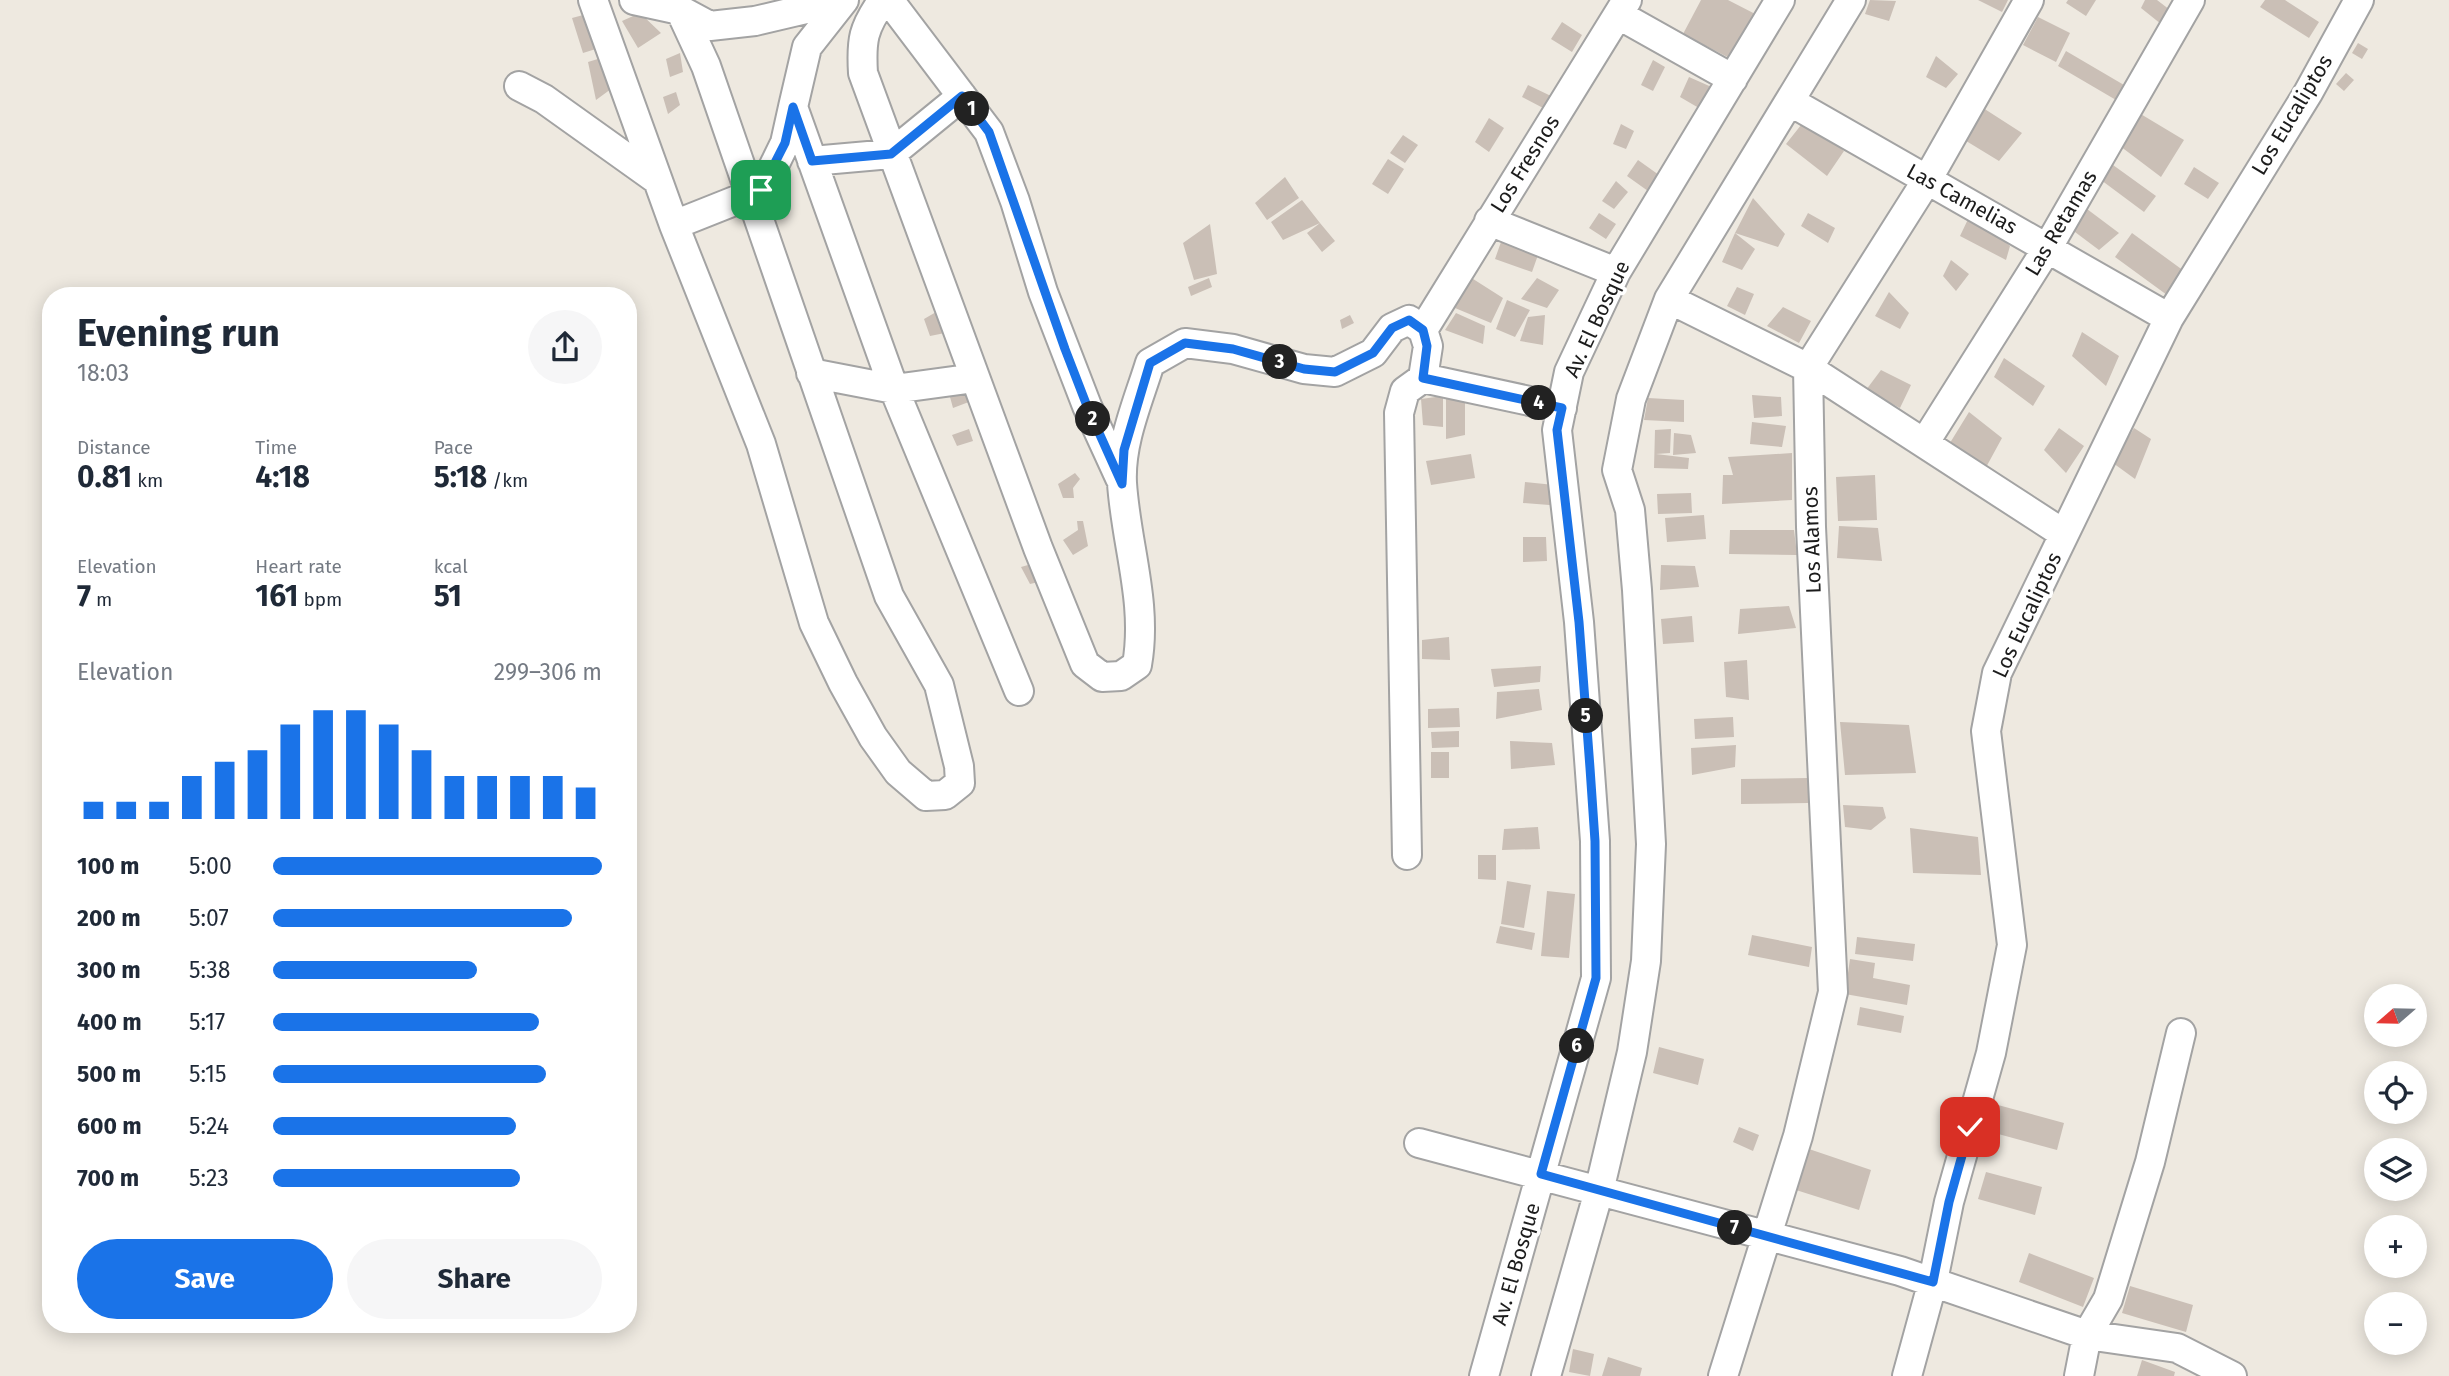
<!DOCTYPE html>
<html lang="en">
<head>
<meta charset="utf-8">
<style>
	body { margin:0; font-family:"Fira Sans",sans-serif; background:#f6f6f7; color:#1f2937; height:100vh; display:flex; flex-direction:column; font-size:26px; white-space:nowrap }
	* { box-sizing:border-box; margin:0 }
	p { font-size:23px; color:#747a83 }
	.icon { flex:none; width:38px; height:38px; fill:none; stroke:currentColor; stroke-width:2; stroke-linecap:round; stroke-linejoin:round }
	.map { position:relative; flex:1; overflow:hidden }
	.panel { position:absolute; left:42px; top:287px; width:595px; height:1046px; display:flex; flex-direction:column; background:#fff; border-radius:28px; box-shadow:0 4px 18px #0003 }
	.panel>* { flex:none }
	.needle { width:46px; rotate:250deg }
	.tools { position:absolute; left:2364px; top:984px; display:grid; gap:14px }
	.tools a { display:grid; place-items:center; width:63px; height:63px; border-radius:50%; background:#fff; box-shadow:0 4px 18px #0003; font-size:35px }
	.pin { position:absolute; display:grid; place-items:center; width:60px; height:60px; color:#fff; margin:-30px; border-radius:14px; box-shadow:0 4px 10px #0006 }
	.km { position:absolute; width:35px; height:35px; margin:-18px; border-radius:50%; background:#222; color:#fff; font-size:19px; line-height:35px; text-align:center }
	.round { display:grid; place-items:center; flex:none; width:74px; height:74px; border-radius:37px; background:#f6f6f7 }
	.overview { display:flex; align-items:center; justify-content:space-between; height:119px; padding:0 35px }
	h1 { font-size:38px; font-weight:700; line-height:52px }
	.metrics { display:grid; grid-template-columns:repeat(3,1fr); gap:10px; height:119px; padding:7px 35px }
	.metrics div { display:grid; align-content:center }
	.metrics b { font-size:30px; font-weight:700 }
	.metrics small { font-size:19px; font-weight:400 }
	.metrics p { font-size:19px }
	.chart { height:196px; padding:14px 35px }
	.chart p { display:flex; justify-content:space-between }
	.chart svg { width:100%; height:126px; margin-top:7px; stroke:#1a73e8; stroke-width:6 }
	.action { display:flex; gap:14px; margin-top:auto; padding:14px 35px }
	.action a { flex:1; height:80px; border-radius:42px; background:#1a73e8; color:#fff; font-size:28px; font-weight:700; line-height:80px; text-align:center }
	.action a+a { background:#f6f6f7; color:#1f2937 }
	ul { padding:0 35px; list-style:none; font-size:23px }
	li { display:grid; grid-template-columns:112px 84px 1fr; align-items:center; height:52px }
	li i { height:18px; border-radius:9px; background:#1a73e8 }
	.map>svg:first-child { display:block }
	.building { fill:#cabfb6 }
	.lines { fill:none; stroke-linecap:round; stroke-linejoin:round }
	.minor-casing { stroke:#a3a3a3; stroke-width:32 }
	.minor { stroke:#fff; stroke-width:28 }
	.route-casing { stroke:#fff; stroke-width:14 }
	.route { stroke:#1a73e8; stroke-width:9 }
	.labels { text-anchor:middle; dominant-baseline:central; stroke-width:7; stroke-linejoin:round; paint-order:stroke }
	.street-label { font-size:21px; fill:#1c1c1c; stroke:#fff }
</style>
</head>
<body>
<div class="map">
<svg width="2449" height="1376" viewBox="0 0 2449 1376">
	<rect width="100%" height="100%" fill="#eee9e0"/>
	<path class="building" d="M1701,0h27l35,18 -22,46 -58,-30z
		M1870,0l26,1 -7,20 -24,-7z
		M1978,0h30l-6,12z
		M2068,0h28l-10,16 -20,-13z
		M2145,0h12l13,10 -9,14 -20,-16z
		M2265,0h20l34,22 -10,16 -49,-31z
		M640,13l21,20 -23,15 -16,-27z
		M587,14l12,34 -16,5 -11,-35z
		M2038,17l32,16 -14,29 -33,-17z
		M1562,22l20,13 -10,17 -21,-13z
		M2358,43l10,6 -6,10 -10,-6z
		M2066,51l58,34 -8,15 -58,-34z
		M680,53l3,19 -13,5 -4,-18z
		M1936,56l22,18 -12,14 -20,-11z
		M601,58l10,31 -15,11 -8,-38z
		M1653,60l12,7 -12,24 -12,-6z
		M2346,73l8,7 -10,11 -8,-7z
		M1689,77l27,12 -12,22 -24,-14z
		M1528,85l23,11 -6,13 -23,-12z
		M676,92l4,13 -12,9 -5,-17z
		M1980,106l42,27 -23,28 -41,-25z
		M2139,113l45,27 -23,37 -45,-34z
		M1489,118l15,10 -15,24 -14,-10z
		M1805,120l39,31 -17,25 -41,-32z
		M1621,124l13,7 -8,18 -13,-5z
		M1403,135l15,10 -13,18 -15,-10z
		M1388,159l16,10 -16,25 -16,-10z
		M1638,160l21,15 -11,16 -21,-15z
		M2113,165l43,31 -12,16 -43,-32z
		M2194,167l25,16 -11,16 -24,-15z
		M1285,177l14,21 -32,22 -12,-17z
		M1616,181l12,11 -14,17 -12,-8z
		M1753,198l32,36 -7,13 -43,-14z
		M1302,200l18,23 -37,17 -12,-18z
		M2087,209l32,24 -20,17 -28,-21z
		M1599,213l17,11 -10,15 -17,-11z
		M1808,213l27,15 -7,15 -27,-17z
		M1971,213l39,33 -4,14 -46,-24z
		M1320,223l15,18 -13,11 -15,-19z
		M1210,224l7,50 -23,6 -11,-37z
		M1735,233l20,16 -13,21 -20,-8z
		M2132,233l52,38 -17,24 -52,-38z
		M1501,242l37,13 -6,17 -37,-13z
		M1951,260l18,14 -13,17 -13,-15z
		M1470,277l33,21 -12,25 -36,-15z
		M1209,278l3,9 -21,9 -3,-9z
		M1537,278l22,12 -12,18 -26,-9z
		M1737,287l17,7 -9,21 -18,-9z
		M1889,292l20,21 -9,16 -25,-13z
		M1507,300l23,10 -15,27 -19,-8z
		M1783,307l28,14 -12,22 -32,-17z
		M943,308l2,10 -6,5 6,10 -15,3 -6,-17z
		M1456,313l29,13 -2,18 -38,-14z
		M1350,315l4,8 -12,6 -2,-9z
		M1545,315l-2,30 -23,-4 8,-24z
		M2082,332l37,24 -13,30 -34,-30z
		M2004,358l41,28 -12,20 -39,-29z
		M1881,370l30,15 -11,23 -34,-18z
		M970,390l4,10 -21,8 -3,-11z
		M1752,395l29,2 1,19 -28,2z
		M1443,396v31l-20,-2 -2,-26z
		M1446,398l19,1v36l-19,4z
		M1648,398l36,2v22l-40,-2z
		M1969,412l33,26 -18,33 -39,-20z
		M1752,422l34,4 -4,21 -32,-3z
		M2059,428l25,18 -18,27 -22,-23z
		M2134,428l17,11 -16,40 -22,-16z
		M969,429l4,12 -16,5 -5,-11z
		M1671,429l-1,24 -14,1 33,4 -1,11 -34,-1 1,-38z
		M1674,433l17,2 5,18 -23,2z
		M1792,453v47l-70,4 1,-29h10l-5,-18z
		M1471,454l4,24 -44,7 -5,-24z
		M1075,473l5,6 -7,9 1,10h-11l-5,-14z
		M1875,475l2,45 -39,1 -2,-44z
		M1525,482l39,4 -2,20 -39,-3z
		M1691,493l1,20 -34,1 -1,-20z
		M1704,515l2,24 -39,3 -2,-24z
		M1077,521h6l5,25 -15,9 -10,-15 15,-10z
		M1839,526l39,2 4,33 -45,-3z
		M1730,530h64l3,25 -68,-1z
		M1523,537h23l1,24 -24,1z
		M1035,563l8,18 -13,3 -9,-17z
		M1661,565l34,1 4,21 -39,3z
		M1789,606l7,22 -58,6 2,-25z
		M1692,616l2,26 -31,2 -2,-25z
		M1449,637l1,23 -28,-1v-19z
		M1747,660l2,40 -23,-3 -2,-35z
		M1541,666l-1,16 -46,5 -3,-18z
		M1539,689l3,21 -46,9 1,-27z
		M1459,708l1,19 -32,1v-19z
		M1733,717l1,20 -39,2 -1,-20z
		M1840,722l69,3 7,48 -71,2z
		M1459,731v16l-27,1 -1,-16z
		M1510,741l42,2 3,22 -44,4z
		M1736,745l-1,22 -43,8 -1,-27z
		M1431,752h18v26h-18z
		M1808,778v25l-67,1v-25z
		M1843,805l40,2 3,11 -15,12 -26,-3z
		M1538,827l2,22 -38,1 2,-21z
		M1910,828l68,9 3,38 -68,-2z
		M1478,855h18v25l-18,-1z
		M1507,881l24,4 -7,43 -23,-4z
		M1547,891l28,3 -6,64 -28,-2z
		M1500,926l35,7 -3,17 -36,-7z
		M1752,935l60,12 -3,20 -61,-12z
		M1857,937l58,7 -2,17 -58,-7z
		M1850,959l25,4 -2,15 37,7 -3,20 -62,-11z
		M1860,1007l44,9 -3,17 -44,-8z
		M1659,1047l45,12 -6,26 -45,-12z
		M1998,1105l66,18 -7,27 -66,-18z
		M1739,1127l20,8 -6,16 -20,-9z
		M1809,1149l62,21 -12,40 -63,-20z
		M1986,1172l56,15 -7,28 -57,-16z
		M2029,1253l65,25 -11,29 -64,-25z
		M2130,1286l63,19 -7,27 -64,-19z
		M1573,1349l21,5 -4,22 -21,-4z
		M1608,1357l34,11 -2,8h-38z
		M2142,1360l33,12 -1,4h-37z"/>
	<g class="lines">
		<defs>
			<path id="minor" d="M593,0l81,225 87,219 53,179 29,60 30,54 25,35 28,24 19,-1 15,-12 -1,-17 -20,-81 -50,-89 -183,-530 -26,-56 30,16 45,-5 89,-21
				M634,0l46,10
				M844,0l-37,47 -14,60 101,282 125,302
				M883,0c-20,28 -22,40 -20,73l175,475 47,116 17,13 19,-1 16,-11c11,-62 -11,-120 -15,-182 -2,-41 16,-81 28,-120l35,-20 48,6 71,20 31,3 38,-19 19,-25 17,-8 14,10 5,16 -5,32 139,30
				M889,0l100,132 26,69 28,91 44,114 33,72
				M1619,15l114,64
				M519,86l25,13 112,80
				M1791,102l378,216
				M812,161l79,-7 71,-58
				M1489,221l127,51
				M674,225l88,-35 23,-47 8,-36
				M1669,299l139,69 256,166
				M1423,330l204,-330
				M811,373l83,16 81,-11
				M1925,442l123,-195 142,-247
				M1407,855l-8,-442 6,-22 18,-13
				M1419,1143l481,128 187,64 21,-36 42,-137 31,-129
				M1484,1376l112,-398 -1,-137 -16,-219 -22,-192 12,-58 47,-100 164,-272
				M1546,1376l53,-185 33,-139 14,-91 5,-117 -14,-254 -7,-80 -13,-40 14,-71 38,-100 182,-299
				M1723,1376l75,-240 35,-144 -22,-465 -3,-159 119,-188 102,-180
				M1907,1376l26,-95 16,-79 42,-149 21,-108 -26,-214 11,-58 172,-355 139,-225 51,-93
				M2079,1376l8,-41 90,13 55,28"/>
		</defs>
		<use href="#minor" class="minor-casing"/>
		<use href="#minor" class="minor"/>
	</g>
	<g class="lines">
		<defs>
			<path id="route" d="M761,190l24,-47 8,-36 19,54 79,-7 71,-58 27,36 76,217 22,57 35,78 2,-34 26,-87 35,-20 48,6 71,20 31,3 38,-19 19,-25 17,-8 14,10 4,16 -4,32 139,30 -5,22 22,192 11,146 5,73 1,137 -55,196 392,108 16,-80 21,-75"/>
		</defs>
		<use href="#route" class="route-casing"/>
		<use href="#route" class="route"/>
	</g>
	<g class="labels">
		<g class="street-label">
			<text transform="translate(2292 115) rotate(-59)">Los Eucaliptos</text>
			<text transform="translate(1525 164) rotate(-58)">Los Fresnos</text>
			<text transform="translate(1962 199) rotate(29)">Las Camelias</text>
			<text transform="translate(2061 223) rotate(-59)">Las Retamas</text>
			<text transform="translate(1597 319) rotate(-65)">Av. El Bosque</text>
			<text transform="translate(1812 540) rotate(-92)">Los Alamos</text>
			<text transform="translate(2027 615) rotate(-65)">Los Eucaliptos</text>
			<text transform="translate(1516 1264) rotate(-74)">Av. El Bosque</text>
		</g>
	</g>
</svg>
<div class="tools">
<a><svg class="needle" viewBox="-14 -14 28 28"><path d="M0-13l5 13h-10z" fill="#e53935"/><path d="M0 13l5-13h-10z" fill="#747a83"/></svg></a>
<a><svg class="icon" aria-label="locate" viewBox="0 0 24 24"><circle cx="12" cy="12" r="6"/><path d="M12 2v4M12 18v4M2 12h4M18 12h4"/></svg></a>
<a><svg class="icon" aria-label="layers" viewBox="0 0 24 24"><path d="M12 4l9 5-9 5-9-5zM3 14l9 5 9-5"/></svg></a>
<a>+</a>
<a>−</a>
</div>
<div class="pin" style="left:761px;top:190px;background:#1e9e55"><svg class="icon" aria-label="arrive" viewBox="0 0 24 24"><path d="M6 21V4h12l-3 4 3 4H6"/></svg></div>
<div class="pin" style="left:1970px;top:1127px;background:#d93025"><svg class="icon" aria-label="check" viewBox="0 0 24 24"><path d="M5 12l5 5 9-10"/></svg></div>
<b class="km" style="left:972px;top:109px">1</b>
<b class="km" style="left:1093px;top:419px">2</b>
<b class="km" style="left:1280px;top:362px">3</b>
<b class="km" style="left:1539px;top:403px">4</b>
<b class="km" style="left:1586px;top:716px">5</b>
<b class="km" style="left:1577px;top:1046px">6</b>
<b class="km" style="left:1735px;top:1228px">7</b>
<section class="panel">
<div class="overview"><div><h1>Evening run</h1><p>18:03</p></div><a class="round"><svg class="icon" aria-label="share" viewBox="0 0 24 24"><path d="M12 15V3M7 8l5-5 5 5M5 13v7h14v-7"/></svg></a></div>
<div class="metrics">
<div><p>Distance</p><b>0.81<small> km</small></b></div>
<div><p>Time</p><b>4:18</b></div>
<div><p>Pace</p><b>5:18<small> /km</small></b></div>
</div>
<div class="metrics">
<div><p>Elevation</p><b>7<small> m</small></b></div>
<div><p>Heart rate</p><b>161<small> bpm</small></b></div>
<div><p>kcal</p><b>51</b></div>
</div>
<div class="chart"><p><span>Elevation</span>299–306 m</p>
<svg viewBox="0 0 160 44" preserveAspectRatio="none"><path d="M5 44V38M15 44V38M25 44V38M35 44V29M45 44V24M55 44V20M65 44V11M75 44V6M85 44V6M95 44V11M105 44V20M115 44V29M125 44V29M135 44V29M145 44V29M155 44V33"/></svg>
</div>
<ul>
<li><b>100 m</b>5:00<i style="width:100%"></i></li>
<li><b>200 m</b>5:07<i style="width:91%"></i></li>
<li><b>300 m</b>5:38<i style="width:62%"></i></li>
<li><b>400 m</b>5:17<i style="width:81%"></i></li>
<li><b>500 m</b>5:15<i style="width:83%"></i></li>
<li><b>600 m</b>5:24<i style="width:74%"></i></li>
<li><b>700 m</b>5:23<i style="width:75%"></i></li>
</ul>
<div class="action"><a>Save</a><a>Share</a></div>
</section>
</div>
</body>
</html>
